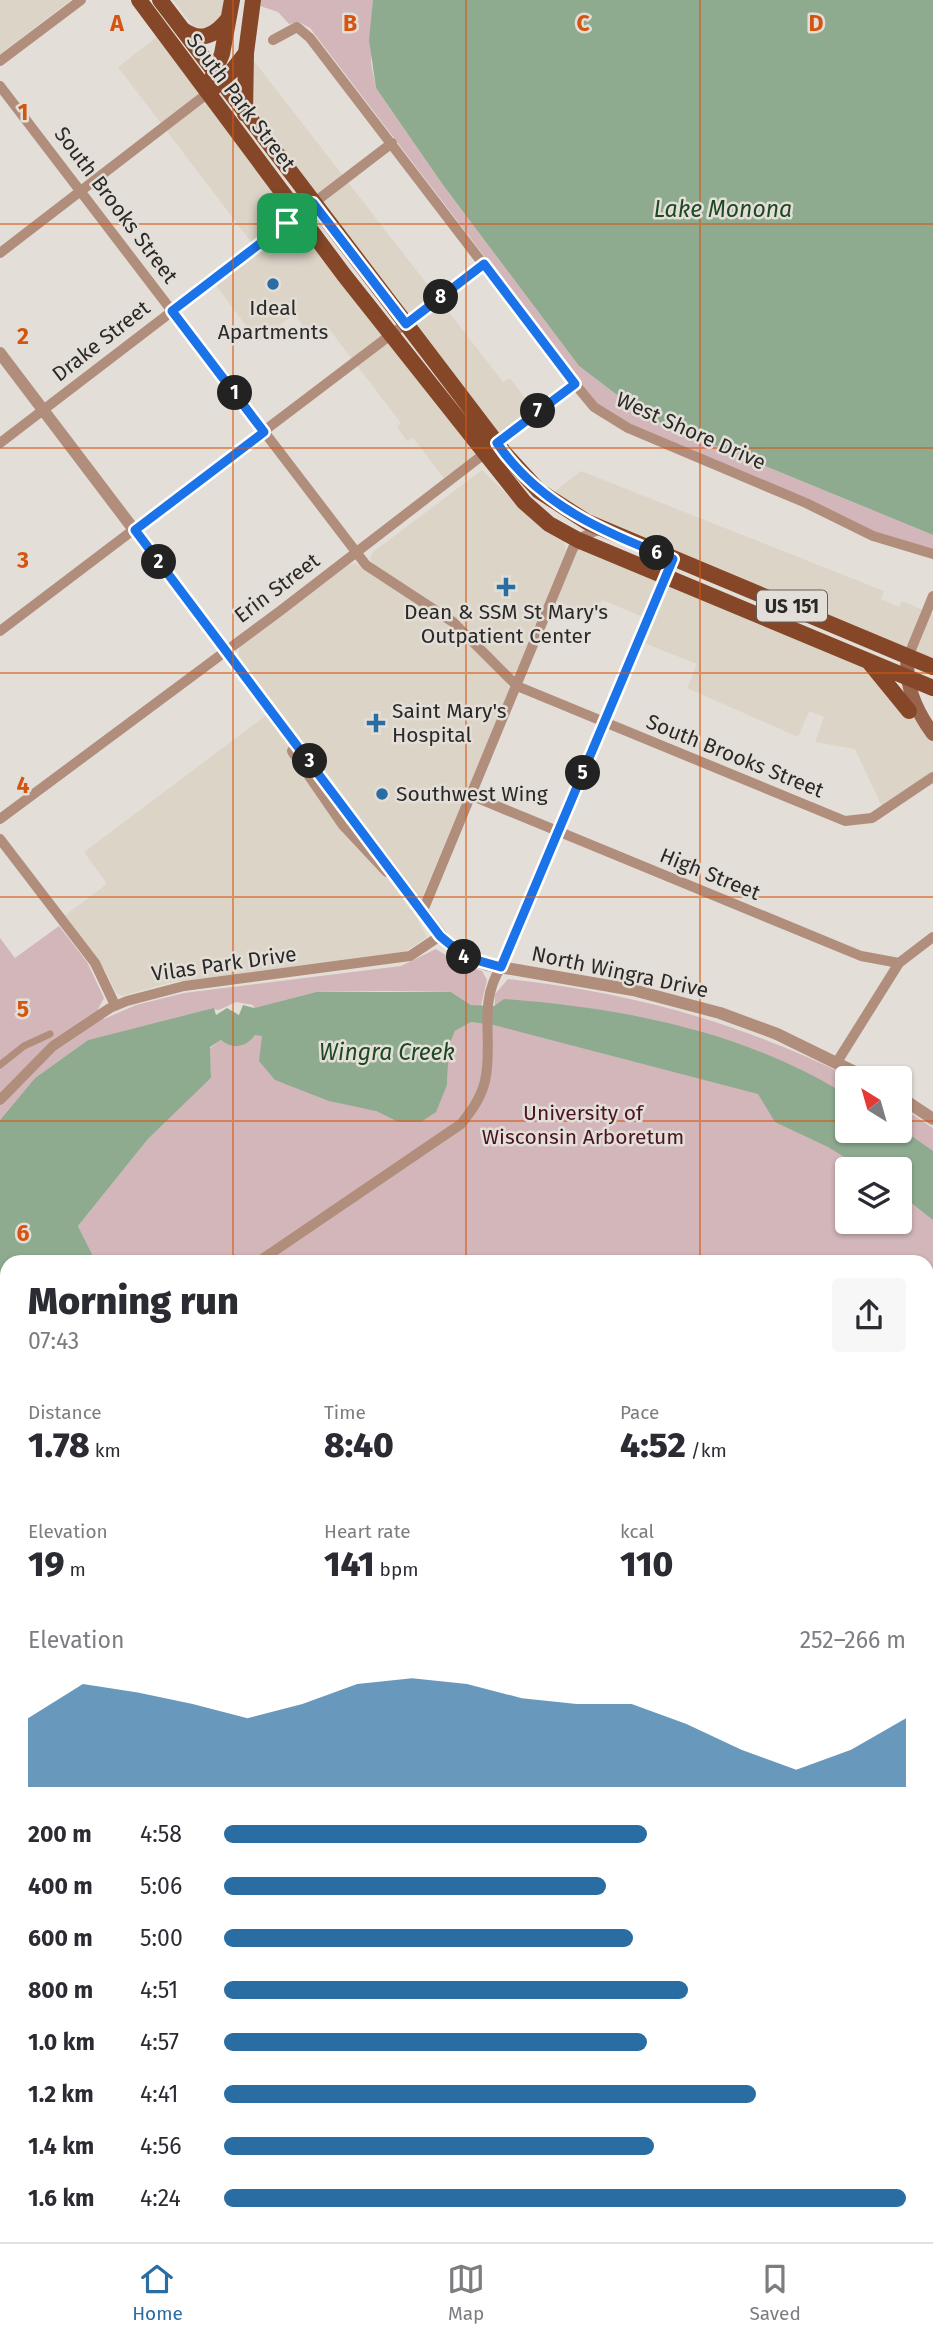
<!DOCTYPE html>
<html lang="en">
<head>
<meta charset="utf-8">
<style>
	body { margin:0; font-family:"Fira Sans",sans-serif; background:#f7f7f7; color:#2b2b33; height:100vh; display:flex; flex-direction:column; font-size:26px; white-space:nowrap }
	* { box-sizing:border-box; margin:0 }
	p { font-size:23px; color:#7c7c81 }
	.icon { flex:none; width:38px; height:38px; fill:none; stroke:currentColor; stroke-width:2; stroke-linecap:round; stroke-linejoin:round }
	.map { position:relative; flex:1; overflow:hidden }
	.sheet { position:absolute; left:0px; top:1255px; width:934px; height:989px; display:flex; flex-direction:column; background:#fff; border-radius:21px 21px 0 0; box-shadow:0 2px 5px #0004 }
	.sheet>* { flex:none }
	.needle { width:46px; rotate:323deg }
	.tools { position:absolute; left:835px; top:1066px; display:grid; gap:14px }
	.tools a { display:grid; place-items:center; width:77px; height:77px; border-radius:7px; background:#fff; box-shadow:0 2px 5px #0004; font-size:35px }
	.pin { position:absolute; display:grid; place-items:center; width:60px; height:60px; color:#fff; margin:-30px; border-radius:14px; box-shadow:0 4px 10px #0006 }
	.km { position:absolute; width:35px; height:35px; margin:-18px; border-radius:50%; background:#222; color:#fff; font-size:19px; line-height:35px; text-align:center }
	.round { display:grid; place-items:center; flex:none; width:74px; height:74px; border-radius:7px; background:#f7f7f7 }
	.summary { display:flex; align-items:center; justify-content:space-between; height:119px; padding:0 28px }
	h1 { font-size:38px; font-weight:800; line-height:52px }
	.figures { display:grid; grid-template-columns:repeat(3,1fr); gap:10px; height:119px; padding:7px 28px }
	.figures div { display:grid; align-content:center }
	.figures b { font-size:35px; font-weight:800 }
	.figures small { font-size:19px; font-weight:400 }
	.figures p { font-size:19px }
	.chart { height:196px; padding:14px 28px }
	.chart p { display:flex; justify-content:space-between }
	.chart svg { width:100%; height:126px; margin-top:7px; fill:#2a6da2; opacity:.7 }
	ul { padding:0 28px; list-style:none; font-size:23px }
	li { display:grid; grid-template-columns:112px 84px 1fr; align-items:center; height:52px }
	li i { height:18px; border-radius:9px; background:#2a6da2 }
	.menu { display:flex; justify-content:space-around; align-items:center; height:98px; border-top:2px solid #e1e1e2; background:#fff; font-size:19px; color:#7c7c81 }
	.menu a { display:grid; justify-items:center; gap:4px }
	.menu .active { color:#2a6da2 }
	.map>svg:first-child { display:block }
	.built { fill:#dcd4c7 }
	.green { fill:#d2b6b9; fill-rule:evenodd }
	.water { fill:#8eab8f }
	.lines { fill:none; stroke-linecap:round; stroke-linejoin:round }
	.pedestrian { stroke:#b18d7c; stroke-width:7 }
	.minor { stroke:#b18d7c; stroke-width:10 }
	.tertiary { stroke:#b18d7c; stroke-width:12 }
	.secondary { stroke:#98654c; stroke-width:14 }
	.primary { stroke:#854728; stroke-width:16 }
	.route-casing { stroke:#fff; stroke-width:14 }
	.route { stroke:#1a73e8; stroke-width:9 }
	.grid { fill:none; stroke:#d5540f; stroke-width:2; stroke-opacity:0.55 }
	.poi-dot { fill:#2a6da2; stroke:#e3dfd8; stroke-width:2.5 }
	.labels { text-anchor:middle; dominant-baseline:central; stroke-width:5; stroke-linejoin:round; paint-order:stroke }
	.shield { fill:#e3dfd8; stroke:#62605c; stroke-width:2 }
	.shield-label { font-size:19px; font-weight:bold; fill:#2b2927 }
	.street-label { font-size:21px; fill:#2b2927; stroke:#e3dfd8 }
	.poi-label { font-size:21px; fill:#2b2927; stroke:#e3dfd8 }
	.park-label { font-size:21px; fill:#4b151f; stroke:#e3dfd8 }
	.water-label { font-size:23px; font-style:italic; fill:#1c4922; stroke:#e3dfd8 }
	.grid-label { font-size:23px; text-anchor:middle; font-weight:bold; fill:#d5540f; stroke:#e3dfd8; stroke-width:5; stroke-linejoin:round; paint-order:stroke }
</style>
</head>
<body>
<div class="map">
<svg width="933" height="2242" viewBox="0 0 933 2242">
	<rect width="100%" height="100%" fill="#e3dfd8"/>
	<path class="built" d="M0,0h71l-71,54z
		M173,0h59l-12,29 -26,-2z
		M163,32l320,422 -36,28 -34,-44 -6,3 -10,-14 4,-4 -72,-94 -15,11 -20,-26 -36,28 -46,-62 43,-33 -137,-180z
		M254,61l249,321 7,-4 26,35 -39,30 -252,-329z
		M482,470l47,46 35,25 2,10 -47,116 -13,15 4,7 -95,225 12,23 -19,13 -10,4 -227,28 -48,14 -7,-3 -11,-23 -41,-54 43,-32 -23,-32 192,-144 -37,-50v-11l111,-83 6,-1 9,8 8,-8 -3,-4 3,-7z
		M581,471l303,120 -3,8 18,8 3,-6 31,13v53l-325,-135 -54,-40z
		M578,540l282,115 73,79v43l-49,34 -29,-62 -40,-7 9,-25 -15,-6 -11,26 -111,-49 10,-24 -58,-23 9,-22 -46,-19 -7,15 -42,-15z"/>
	<path class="green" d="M261,0h112l-2,63 5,25 67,97 136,181 67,51 287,118v19l-17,-4 -288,-122 -42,-30 -5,-15 -271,-355 -11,-6 -10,2 -11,-12 -18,-6z
		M59,926l28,36 17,36 -6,11 6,10 32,-14 48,-12 217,-27 35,-17 23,14 23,8 5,9 -6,26 -10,-1 -20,-13 -64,-1 -71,1 -62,16 -1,-3 -17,-3 -17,8 -6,-1 -125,31 -53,38 -35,42v-182l15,20z
		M508,979c122,13 234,44 344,99h-5v52h53v-24l33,22v1114h-605l5,-6h595v-974h-832l-18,-36 70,-87 63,-61 -1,-30 11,-8c14,9 22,6 34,-5h7l114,76 22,11 49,-37 2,-39 6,-15 16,-9 23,2 1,-30zM847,1169h53v53h-53z"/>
	<path class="water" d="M373,0h560v535l-287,-118 -67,-51 -136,-181 -67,-97 -7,-48z
		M316,992h135l20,13 23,1 10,-7c119,9 240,32 343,96v35l53,-2 33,23v69l-33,-26v-25h-36l-36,-22 -53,-25 -17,-28 -264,-69 -23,-3 -16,9 -6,15 -2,39 -11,27 -15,10h-23l-22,-11 -47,-10 -54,-21 -16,-19 3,-25 -7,-1c-9,12 -22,15 -34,5l-11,7 1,31 -63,61 -70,87 18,36h-89v974l326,1 -5,5h-328v-1122l35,-42 53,-38 126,-32 2,7 11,-7 12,7 4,-10 11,3z"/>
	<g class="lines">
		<path class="pedestrian" d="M0,1065l24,-19 26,-12"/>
		<path class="minor" d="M273,40l24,-13 13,11 265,346 19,23 34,21 178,75 67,33 60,18
			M0,61l81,-61
			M0,86l366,479 87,57 64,64 328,135 27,-3 61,-41
			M0,253l208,-160
			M0,443l392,-300
			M0,631l484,-367
			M908,657l25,-61
			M470,795l391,161 38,7 34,-26
			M0,819l280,-208 295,-227
			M0,839l95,124 20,42
			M422,913l151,-365 11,-12 17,-7
			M837,1062l62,-99
			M0,1100l53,-54 57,-38 17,-7 57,-15 226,-30 30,-20
			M258,1262l203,-138c11,-14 20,-26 24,-43 9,-40 -8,-77 16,-114
			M470,2242l4,-6"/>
		<path class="tertiary" d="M0,353l447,590 18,14 23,8 145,25 87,23 57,21 90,44
			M293,751l51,74 43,46
			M501,967l172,-408
			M900,1097l33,22"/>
		<path class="secondary" d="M908,657c-4,28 9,55 25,77"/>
		<path class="primary" d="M139,0l205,275 180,227 25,22 29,16 355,148
			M160,0l345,454 34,37 48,31 346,145
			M182,29c18,14 33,7 46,-10
			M211,80l11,-26 10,-54
			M212,89l20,-18 14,-18
			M245,114l1,-61 7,-53
			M869,662l40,49"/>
	</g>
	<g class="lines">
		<defs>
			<path id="route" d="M313,203l93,121 78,-60 91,120 -78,59c42,62 108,90 176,116l-172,408 -36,-10 -25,-21 -305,-406 129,-98 -92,-121z"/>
		</defs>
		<use href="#route" class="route-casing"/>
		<use href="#route" class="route"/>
	</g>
	<path class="grid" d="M233,0v1262M466,0v1262M700,0v1262M0,224h933M0,448h933M0,673h933M0,897h933M0,1121h847M900,1121h33M0,1345h7M928,1345h5M0,1569h7M928,1569h5M0,1794h7M928,1794h5M0,2018h7M928,2018h5M233,2236v6M466,2236v6M700,2236v6"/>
	<g class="poi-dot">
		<circle cx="273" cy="284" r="7"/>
		<path d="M502.5 576.5h7v7h7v7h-7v7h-7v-7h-7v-7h7z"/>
		<path d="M372.5 712.5h7v7h7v7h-7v7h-7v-7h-7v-7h7z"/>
		<circle cx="382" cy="794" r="7"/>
	</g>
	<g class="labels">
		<rect class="shield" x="757" y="590.5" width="70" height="31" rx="5"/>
		<g class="shield-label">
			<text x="792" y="606">US 151</text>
		</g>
		<g class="street-label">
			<text transform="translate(241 102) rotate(53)">South Park Street</text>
			<text transform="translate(116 205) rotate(53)">South Brooks Street</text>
			<text transform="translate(101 341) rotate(-38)">Drake Street</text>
			<text transform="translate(691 431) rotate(24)">West Shore Drive</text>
			<text transform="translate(277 588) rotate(-37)">Erin Street</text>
			<text transform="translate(735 756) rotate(22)">South Brooks Street</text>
			<text transform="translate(710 874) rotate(22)">High Street</text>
			<text transform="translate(224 964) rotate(-8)">Vilas Park Drive</text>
			<text transform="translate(620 972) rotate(12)">North Wingra Drive</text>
		</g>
		<g class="poi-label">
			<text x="273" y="308">Ideal<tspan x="273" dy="24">Apartments</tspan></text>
			<text x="506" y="612">Dean &amp; SSM St Mary's<tspan x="506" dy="24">Outpatient Center</tspan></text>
			<text x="392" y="711" text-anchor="start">Saint Mary's<tspan x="392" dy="24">Hospital</tspan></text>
			<text x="396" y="794" text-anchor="start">Southwest Wing</text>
		</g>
		<g class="park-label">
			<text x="583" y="1113">University of<tspan x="583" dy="24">Wisconsin Arboretum</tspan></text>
		</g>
		<g class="water-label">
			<text x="723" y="209">Lake Monona</text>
			<text x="387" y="1052">Wingra Creek</text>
		</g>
	</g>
	<g class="grid-label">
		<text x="117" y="31">A</text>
		<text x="350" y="31">B</text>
		<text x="583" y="31">C</text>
		<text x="816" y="31">D</text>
		<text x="23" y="120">1</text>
		<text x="23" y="344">2</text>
		<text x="23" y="568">3</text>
		<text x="23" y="793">4</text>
		<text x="23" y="1017">5</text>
		<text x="23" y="1241">6</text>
	</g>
</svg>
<div class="tools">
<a><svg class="needle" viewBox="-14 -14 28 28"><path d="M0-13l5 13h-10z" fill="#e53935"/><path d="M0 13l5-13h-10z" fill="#7c7c81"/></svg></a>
<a><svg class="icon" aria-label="layers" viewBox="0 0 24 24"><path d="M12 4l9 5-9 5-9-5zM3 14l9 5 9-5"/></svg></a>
</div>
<div class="pin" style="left:287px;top:223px;background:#1e9e55"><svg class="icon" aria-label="arrive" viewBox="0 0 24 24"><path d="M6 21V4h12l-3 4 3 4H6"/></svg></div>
<b class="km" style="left:235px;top:393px">1</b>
<b class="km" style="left:159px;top:562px">2</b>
<b class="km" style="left:310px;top:761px">3</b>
<b class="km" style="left:464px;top:957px">4</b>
<b class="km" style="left:583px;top:773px">5</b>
<b class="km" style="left:657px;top:553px">6</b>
<b class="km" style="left:538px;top:411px">7</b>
<b class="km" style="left:441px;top:297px">8</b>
<section class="sheet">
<div class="summary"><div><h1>Morning run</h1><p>07:43</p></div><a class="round"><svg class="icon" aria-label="share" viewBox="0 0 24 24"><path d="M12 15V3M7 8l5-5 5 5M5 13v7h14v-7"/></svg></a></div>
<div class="figures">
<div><p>Distance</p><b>1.78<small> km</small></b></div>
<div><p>Time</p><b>8:40</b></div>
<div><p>Pace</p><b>4:52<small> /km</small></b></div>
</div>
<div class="figures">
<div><p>Elevation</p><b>19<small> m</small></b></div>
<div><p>Heart rate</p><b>141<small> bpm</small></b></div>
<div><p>kcal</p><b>110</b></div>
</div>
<div class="chart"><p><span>Elevation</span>252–266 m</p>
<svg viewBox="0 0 160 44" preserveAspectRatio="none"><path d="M0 44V20L10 8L20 11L30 15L40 20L50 15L60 8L70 6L80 8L90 13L100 15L110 15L120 22L130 31L140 38L150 31L160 20V44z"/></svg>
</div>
<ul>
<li><b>200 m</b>4:58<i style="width:62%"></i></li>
<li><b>400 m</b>5:06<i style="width:56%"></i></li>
<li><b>600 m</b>5:00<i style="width:60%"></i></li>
<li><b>800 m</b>4:51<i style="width:68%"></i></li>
<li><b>1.0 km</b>4:57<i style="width:62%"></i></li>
<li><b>1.2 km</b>4:41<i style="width:78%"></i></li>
<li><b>1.4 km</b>4:56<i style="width:63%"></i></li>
<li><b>1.6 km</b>4:24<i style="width:100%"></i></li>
</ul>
</section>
</div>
<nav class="menu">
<a class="active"><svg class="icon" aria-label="home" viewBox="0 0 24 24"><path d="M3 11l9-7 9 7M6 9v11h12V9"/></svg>Home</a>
<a><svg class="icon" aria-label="map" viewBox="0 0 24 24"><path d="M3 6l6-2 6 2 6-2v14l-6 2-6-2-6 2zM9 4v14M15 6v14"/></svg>Map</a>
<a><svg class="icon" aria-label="saved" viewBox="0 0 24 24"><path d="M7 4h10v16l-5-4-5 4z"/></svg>Saved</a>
</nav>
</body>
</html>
